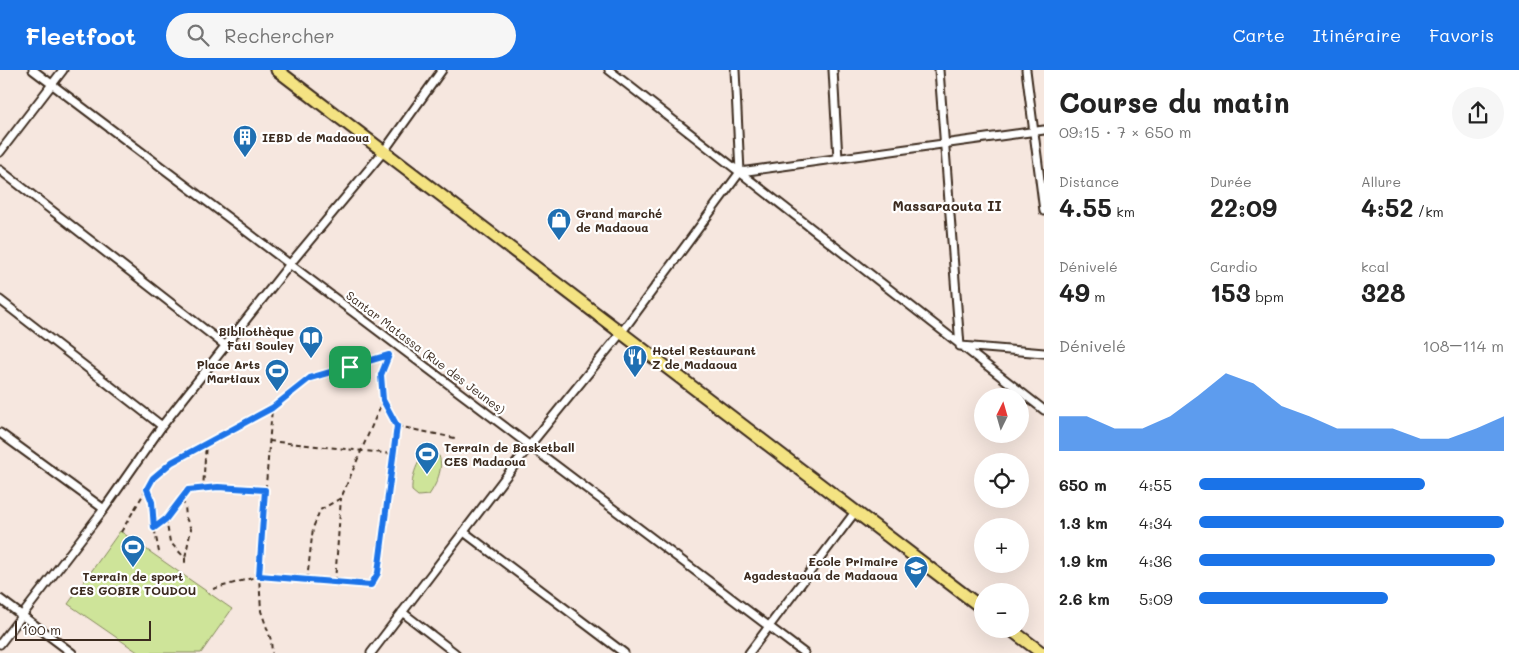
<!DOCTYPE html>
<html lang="fr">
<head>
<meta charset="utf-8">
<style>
	body { margin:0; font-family:Mali,sans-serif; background:#f6f6f6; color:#222; height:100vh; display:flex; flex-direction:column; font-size:19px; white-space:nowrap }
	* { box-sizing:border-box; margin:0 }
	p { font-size:16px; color:#767676 }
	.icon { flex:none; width:28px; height:28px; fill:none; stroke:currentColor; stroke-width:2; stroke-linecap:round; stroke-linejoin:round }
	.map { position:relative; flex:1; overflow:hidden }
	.side { display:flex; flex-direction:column; background:#fff; width:475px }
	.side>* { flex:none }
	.needle { width:32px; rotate:5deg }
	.fabs { position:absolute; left:974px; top:318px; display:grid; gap:10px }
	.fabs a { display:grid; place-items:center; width:55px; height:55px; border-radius:50%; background:#fff; box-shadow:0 5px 20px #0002; font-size:25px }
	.scale { position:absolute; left:15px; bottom:12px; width:136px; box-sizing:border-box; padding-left:5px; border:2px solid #3b2a1e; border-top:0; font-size:14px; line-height:18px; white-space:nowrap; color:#3b2a1e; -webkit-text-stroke:4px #fff; paint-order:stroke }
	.pin { position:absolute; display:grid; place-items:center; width:42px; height:42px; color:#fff; margin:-21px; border-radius:10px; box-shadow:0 2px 8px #0006 }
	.round { display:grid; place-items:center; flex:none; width:52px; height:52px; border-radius:26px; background:#f6f6f6 }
	.headline { display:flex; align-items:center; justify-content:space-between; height:85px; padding:0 15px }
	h1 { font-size:28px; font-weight:700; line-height:38px }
	.stats { display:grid; grid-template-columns:repeat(3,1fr); gap:8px; height:85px; padding:5px 15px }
	.stats div { display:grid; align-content:center }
	.stats b { font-size:25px; font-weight:700 }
	.stats small { font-size:14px; font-weight:400 }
	.stats p { font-size:14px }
	.chart { height:140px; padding:10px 15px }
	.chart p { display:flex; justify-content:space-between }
	.chart svg { width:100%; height:90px; margin-top:5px; fill:#1a73e8; opacity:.7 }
	ul { padding:0 15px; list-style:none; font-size:16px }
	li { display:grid; grid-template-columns:80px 60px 1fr; align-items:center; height:38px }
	li i { height:12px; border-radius:6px; background:#1a73e8 }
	header { display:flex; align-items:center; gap:30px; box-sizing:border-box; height:70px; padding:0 25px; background:#1a73e8; color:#fff }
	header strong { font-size:24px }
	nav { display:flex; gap:28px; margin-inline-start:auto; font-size:18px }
	.search { width:350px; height:45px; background:#f6f6f6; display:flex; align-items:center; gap:12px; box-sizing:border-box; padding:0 18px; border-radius:28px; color:#767676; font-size:19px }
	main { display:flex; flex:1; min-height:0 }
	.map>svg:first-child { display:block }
	.garden { fill:#cee499; stroke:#84875c }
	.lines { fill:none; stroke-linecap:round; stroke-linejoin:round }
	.minor-casing { stroke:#3b2a1e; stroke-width:11 }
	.trunk-casing { stroke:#3b2a1e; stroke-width:15 }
	.path { stroke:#3b2a1e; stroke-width:2; stroke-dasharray:5 4; stroke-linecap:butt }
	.minor { stroke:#fff; stroke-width:7 }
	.trunk { stroke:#f4e382; stroke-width:11 }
	.route-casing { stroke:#fff; stroke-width:10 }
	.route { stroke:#1a73e8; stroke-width:6 }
	.labels { text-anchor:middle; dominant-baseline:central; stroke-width:4.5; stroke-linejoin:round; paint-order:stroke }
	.poi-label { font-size:12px; font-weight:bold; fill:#3b2a1e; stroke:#fff; text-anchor:start }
	.street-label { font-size:12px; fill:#3b2a1e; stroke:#fff }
	.neighbourhood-label { font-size:14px; font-weight:bold; fill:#3b2a1e; stroke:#fff }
</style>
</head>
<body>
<header>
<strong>Fleetfoot</strong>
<div class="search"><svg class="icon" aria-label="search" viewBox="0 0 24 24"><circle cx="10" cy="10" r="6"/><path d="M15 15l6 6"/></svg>Rechercher</div>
<nav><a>Carte</a><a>Itinéraire</a><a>Favoris</a></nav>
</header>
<main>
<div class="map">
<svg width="1044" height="583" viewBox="0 0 1044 583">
	<rect width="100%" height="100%" fill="#f6e7df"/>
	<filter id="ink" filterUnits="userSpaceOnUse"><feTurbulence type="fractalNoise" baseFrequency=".02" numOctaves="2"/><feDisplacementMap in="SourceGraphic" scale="10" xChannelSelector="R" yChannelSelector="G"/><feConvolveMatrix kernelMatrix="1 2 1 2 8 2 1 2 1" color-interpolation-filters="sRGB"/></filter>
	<g filter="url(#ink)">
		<path class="garden" d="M430,382l9,4c5,12 -3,29 -10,39l-11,1 -6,-5c-1,-12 5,-35 18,-39z
			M120,461l112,78 -31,44h-62l-71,-49z"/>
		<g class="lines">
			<defs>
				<path id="minor" d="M33,0l771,583
					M609,0l435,340
					M833,0l5,89
					M939,0l21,276
					M1026,0l18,141
					M0,82l63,-82
					M0,100l226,176
					M740,102l304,-42
					M0,230l162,126
					M961,276l83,7
					M0,363l104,76
					M464,462l160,121
					M0,529l72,54
					M402,542l53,41
					M0,574l104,-135 58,-83 128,-162 94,-113 58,-81
					M371,583l159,-208 91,-112 119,-161 -5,-102
					M749,583l106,-141"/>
				<path id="trunk" d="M277,0l705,538
					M1010,559l32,24"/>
			</defs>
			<use href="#minor" class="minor-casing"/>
			<use href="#trunk" class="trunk-casing"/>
			<path class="path" d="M389,285l-79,23 -38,30 -13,168 112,9 6,-12 20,-147 -14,-26 -2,-25 11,-23
				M397,356l58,12
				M269,371l124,13
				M147,419l5,13 2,25
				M203,419l15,-2 47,3
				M181,431l4,4 1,13 5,11 -6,29
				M166,449l4,23 15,16v7
				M121,462l32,-54 19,-16 34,-19
				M159,482l-5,-25 12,-8 22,-29 15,-1 3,-46 66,-35
				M307,510l6,-52 7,-18 21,-12 42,-98
				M335,512l6,-84
				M213,519l46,-13 2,35 10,29 1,13"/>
			<use href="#minor" class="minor"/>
			<use href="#trunk" class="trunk"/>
		</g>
	</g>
	<g class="lines" filter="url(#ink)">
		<defs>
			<path id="route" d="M389,285l-8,20 2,25 14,26 -19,147 -7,12 -112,-9 6,-86 -47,-3 -30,3 -22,29 -12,9 -2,-26 -5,-13 6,-11 19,-16 100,-54 38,-30z"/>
		</defs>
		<use href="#route" class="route-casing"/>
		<use href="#route" class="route"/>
	</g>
	<defs>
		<symbol id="building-pin" viewBox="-11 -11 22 30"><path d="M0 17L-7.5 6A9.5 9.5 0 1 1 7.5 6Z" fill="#1f6fb2" stroke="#fff"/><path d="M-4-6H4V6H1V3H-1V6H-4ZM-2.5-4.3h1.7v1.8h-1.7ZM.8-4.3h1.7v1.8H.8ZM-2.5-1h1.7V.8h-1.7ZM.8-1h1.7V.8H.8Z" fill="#fff"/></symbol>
		<symbol id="shop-pin" viewBox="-11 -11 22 30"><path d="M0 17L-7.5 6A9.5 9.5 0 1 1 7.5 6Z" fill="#1f6fb2" stroke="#fff"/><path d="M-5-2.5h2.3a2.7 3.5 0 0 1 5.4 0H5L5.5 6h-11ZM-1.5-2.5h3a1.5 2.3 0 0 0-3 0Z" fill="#fff"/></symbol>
		<symbol id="library-pin" viewBox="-11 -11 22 30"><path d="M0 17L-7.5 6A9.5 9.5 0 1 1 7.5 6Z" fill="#1f6fb2" stroke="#fff"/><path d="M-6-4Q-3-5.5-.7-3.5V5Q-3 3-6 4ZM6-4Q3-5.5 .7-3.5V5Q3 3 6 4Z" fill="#fff"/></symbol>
		<symbol id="restaurant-pin" viewBox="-11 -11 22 30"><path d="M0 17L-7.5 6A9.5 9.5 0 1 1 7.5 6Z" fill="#1f6fb2" stroke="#fff"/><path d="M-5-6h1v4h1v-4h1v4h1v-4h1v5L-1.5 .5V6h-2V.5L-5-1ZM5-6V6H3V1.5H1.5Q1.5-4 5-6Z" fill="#fff"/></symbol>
		<symbol id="stadium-pin" viewBox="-11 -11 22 30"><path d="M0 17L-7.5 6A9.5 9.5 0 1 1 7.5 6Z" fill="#1f6fb2" stroke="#fff"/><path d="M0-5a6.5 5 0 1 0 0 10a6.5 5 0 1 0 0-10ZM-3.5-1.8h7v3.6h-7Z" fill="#fff"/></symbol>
		<symbol id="school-pin" viewBox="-11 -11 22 30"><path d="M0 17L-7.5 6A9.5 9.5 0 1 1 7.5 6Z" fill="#1f6fb2" stroke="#fff"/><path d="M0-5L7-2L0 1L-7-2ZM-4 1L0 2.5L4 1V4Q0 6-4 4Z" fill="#fff"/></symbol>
	</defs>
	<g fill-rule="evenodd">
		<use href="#building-pin" x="231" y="53" width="28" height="38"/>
		<use href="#shop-pin" x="545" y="136" width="28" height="38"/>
		<use href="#library-pin" x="297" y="254" width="28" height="38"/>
		<use href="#restaurant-pin" x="621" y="273" width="28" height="38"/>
		<use href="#stadium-pin" x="263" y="287" width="28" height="38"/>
		<use href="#stadium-pin" x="413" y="370" width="28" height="38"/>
		<use href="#stadium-pin" x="119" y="463" width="28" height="38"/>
		<use href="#school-pin" x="902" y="484" width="28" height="38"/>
	</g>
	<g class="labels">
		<g class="poi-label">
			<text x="262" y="67">IEBD de Madaoua</text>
			<text x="576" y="143">Grand marché<tspan x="576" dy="14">de Madaoua</tspan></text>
			<text x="294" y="261" text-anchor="end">Bibliothèque<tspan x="294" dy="14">Fati Souley</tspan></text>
			<text x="652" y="280">Hotel Restaurant<tspan x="652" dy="14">Z de Madaoua</tspan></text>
			<text x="260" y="294" text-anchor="end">Place Arts<tspan x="260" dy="14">Martiaux</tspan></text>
			<text x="444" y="377">Terrain de Basketball<tspan x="444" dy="14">CES Madaoua</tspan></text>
			<text x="898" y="491" text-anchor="end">Ecole Primaire<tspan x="898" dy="14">Agadestaoua de Madaoua</tspan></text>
			<text x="133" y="506" text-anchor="middle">Terrain de sport<tspan x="133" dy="14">CES GOBIR TOUDOU</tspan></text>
		</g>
		<g class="street-label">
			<text transform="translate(426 282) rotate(37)">Santar Matassa (Rue des Jeunes)</text>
		</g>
		<g class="neighbourhood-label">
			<text x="947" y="135">Massaraouta II</text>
		</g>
	</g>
</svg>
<div class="fabs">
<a><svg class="needle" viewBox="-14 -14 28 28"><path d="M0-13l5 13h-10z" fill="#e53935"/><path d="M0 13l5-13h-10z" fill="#767676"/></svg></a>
<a><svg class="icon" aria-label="locate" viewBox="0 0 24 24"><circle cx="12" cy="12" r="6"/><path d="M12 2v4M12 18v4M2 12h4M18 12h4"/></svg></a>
<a>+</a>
<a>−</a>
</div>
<div class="scale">100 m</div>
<div class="pin" style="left:350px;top:297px;background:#1e9e55"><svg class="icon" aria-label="arrive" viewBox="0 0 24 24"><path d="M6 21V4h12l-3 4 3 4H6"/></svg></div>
</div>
<section class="side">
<div class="headline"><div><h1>Course du matin</h1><p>09:15 · 7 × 650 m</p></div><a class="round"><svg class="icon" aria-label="share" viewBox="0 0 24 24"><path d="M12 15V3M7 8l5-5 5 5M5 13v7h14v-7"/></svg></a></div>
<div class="stats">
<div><p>Distance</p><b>4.55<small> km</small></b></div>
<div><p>Durée</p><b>22:09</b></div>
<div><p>Allure</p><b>4:52<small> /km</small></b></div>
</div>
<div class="stats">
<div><p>Dénivelé</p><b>49<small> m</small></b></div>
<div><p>Cardio</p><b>153<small> bpm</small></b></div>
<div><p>kcal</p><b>328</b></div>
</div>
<div class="chart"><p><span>Dénivelé</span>108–114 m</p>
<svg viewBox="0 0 160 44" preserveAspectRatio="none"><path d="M0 44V27L10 27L20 33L30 33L40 27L50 17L60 6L70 11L80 22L90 27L100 33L110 33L120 33L130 38L140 38L150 33L160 27V44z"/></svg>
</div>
<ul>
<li><b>650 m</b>4:55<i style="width:74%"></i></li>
<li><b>1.3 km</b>4:34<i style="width:100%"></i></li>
<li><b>1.9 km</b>4:36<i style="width:97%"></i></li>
<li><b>2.6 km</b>5:09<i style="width:62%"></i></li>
</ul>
</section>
</main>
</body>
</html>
